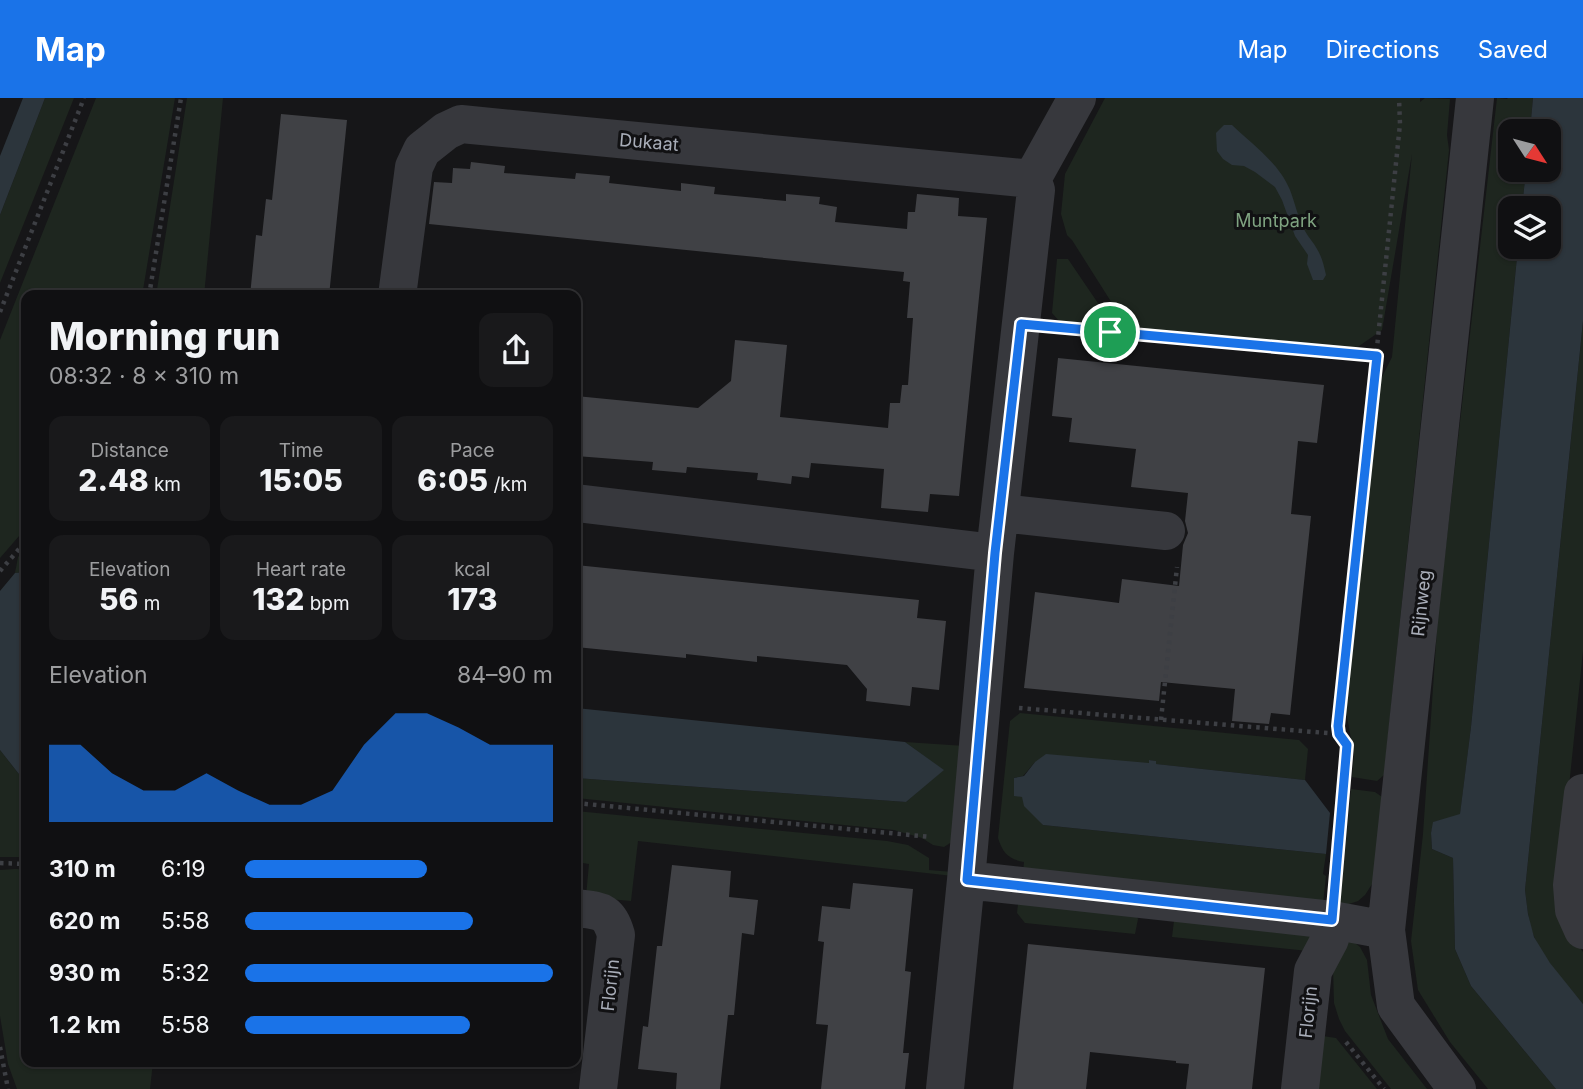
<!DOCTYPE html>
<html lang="en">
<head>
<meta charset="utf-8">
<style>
	body { margin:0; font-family:Inter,sans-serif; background:#19191b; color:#f1f3f6; height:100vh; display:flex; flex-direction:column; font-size:26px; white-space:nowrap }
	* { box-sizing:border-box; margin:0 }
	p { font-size:23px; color:#9c9d9f }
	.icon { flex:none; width:38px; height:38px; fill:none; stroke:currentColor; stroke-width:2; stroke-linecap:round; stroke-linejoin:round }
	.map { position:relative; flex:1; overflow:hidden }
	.sheet { position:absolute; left:21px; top:192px; width:560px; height:777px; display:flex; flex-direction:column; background:#101012; border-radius:14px; box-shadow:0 2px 5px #0004,0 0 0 2px #303032 }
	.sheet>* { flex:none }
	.needle { width:46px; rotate:126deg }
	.tools { position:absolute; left:1498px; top:21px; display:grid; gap:14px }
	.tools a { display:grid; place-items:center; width:63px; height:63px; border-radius:14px; background:#101012; box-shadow:0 2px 5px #0004,0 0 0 2px #303032; font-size:35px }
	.pin { position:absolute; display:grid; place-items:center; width:60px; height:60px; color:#fff; margin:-30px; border:4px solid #fff; border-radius:50%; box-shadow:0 2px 7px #0007 }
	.round { display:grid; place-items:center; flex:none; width:74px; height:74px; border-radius:14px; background:#19191b }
	.overview { display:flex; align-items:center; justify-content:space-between; height:119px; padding:0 28px }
	h1 { font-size:38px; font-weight:800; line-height:52px }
	.figures { display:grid; grid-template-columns:repeat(3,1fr); gap:10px; height:119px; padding:7px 28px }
	.figures div { display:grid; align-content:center; border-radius:14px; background:#19191b; text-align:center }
	.figures b { font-size:30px; font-weight:800 }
	.figures small { font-size:19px; font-weight:400 }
	.figures p { font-size:19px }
	.chart { height:196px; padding:14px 28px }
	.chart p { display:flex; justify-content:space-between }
	.chart svg { width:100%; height:126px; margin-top:7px; fill:#1a73e8; opacity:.7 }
	ul { padding:0 28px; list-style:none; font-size:23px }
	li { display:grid; grid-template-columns:112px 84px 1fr; align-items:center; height:52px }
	li i { height:18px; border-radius:9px; background:#1a73e8 }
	header { display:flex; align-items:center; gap:42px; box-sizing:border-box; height:98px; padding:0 35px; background:#1a73e8; color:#fff }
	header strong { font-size:33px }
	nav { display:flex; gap:38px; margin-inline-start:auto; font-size:24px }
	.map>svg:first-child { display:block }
	.green { fill:#1e261f }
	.water { fill:#2c353c }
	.building { fill:#404145 }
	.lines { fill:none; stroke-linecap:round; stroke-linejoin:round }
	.path { stroke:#3d3f44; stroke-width:4.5; stroke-dasharray:3.5 5; stroke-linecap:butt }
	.minor { stroke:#37383d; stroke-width:38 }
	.route-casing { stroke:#fff; stroke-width:14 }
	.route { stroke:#1a73e8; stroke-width:9 }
	.labels { text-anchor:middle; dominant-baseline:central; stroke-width:6; stroke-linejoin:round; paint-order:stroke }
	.street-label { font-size:18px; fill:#a8adb8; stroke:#111113 }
	.park-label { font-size:18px; fill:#7fa381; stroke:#111113 }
</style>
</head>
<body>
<header>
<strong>Map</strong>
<nav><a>Map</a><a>Directions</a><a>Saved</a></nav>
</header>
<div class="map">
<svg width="1583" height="991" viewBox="0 0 1583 991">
	<rect width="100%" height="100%" fill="#161618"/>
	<path class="green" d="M45,0h29l-74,185v-68z
		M96,0h79l-33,198h-116v232l-26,30v-218z
		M187,0h36l-19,198h-48z
		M1105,0h315v4l5,-4 25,1 -3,36 2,15 -65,625 -7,6 -25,-4 2,-23 -8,-42 32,-327 14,-28 20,-203 -30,176 -30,21 -207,-21 -23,-11 -50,-79 -5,-5 -6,-21 4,-40z
		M1497,0l10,1 1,-1h25l-3,33h-20v39h16l-4,38h-12v39h8l-47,480 -11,88 -26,7 -3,11 1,16 21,9 2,91 16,37 85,103h-68l-38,-47 -32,-52 -7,-49 12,-107 15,-219z
		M1057,161h11l38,56 -1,11 -45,-4 -8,-9z
		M1583,223v330l-22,213 12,74 10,14v52c-17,-21 -40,-44 -50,-70 -5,-14 -6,-29 -8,-44z
		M26,449v25l-11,1 3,-16z
		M1020,615l279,27 9,9 -3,31 -150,-16v-3l-5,-1 -1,3 -114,-1 -12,14 -9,2v17l8,2 21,28 283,29 -3,20 3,2 -3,28 -300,-30 1,-12c-15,-3 -21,-8 -26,-24l12,-117z
		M905,644l60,4 -7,92 -14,9 -11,-2 -11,-7 -28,-8 -318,-32v-20l330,24 37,-32z
		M0,652l26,33v74h-26z
		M1351,691l24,3 7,5 -8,84 -9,14 -7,6 -9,3h-9z
		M576,713l311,30 21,4 21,13v12l24,2v4l-315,-35 -7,60 -45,-4 3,-33 -13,-2z
		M16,771l10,1v192h127l-3,27h-133l-9,-25 -8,-48v-146z
		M1018,806l118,11 2,4 -3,15 -110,-11 -8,-10z
		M1174,823l147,12 -13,18 -136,-14z
		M1349,840l11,9 7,13 4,35 17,44 39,50h-36l-46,-58 -6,-12 -5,-16 -1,-36z
		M1316,937l20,3 41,51h-66z"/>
	<path class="water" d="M23,0h22l-45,117v-59z
		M1533,0h50v223l-58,569 3,24 6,23 16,26 33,41v85h-27l-85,-103 -16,-37 -2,-91 -21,-9 -1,-16 2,-11 27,-8 11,-87 47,-480h31v-39h-27l4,-38h23v-39h-19z
		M1224,27h8c20,19 47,38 58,65 5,13 8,28 15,41 3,6 9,12 12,18 5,8 7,17 9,26l-3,5h-10l-6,-16 1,-9 -13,-19 -13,-36 -7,-13 -20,-15 -11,-6 -12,-1 -9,-6 -6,-8 -1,-18z
		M26,474v211l-26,-33v-159l15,-18z
		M576,610l329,34 39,28 -38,32 -330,-24z
		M1046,656l103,9v-3l7,1v3l149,16 25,33 -4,41 -283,-29 -19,-19 -2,-9 -8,-1v-18l10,-2 11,-14z"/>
	<path class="building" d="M281,16l66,6 -18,176h-79l6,-61 6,1 4,-37 6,1z
		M471,64l34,4 -1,7 71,6 1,-6 34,3 -1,7 72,8v-8l34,4 -1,7 72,7v-7l34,3 -1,7 18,3 -2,15 72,7 1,-17h7l2,-18 42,4 -1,18 29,2 -28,278 -29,-2 -2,18 -47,-4 3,-39 -73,-6 -2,15 -17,-2 -1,8 -34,-4 1,-7 -71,-6 -1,6 -34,-3 1,-8 -77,-6v-60l122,12 33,-27 4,-41 52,5 -7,72 108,11 2,-25h10l2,-18h6l5,-67h-6l3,-36 -7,-1 1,-9 -475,-48 5,-42 18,1 1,-15 17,1z
		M1058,260l266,27 -7,58 -19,-2 -7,73 20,2 -21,199 -19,-2 -2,11 -37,-3 3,-32 -74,-7 -2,19 -135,-13 11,-96 84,11 3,-24 57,7 4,-41 5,-12 -3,-12 3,-28 -57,-6 5,-38 -67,-7 3,-24 -20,-2z
		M576,467l343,35 -2,18 29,3 -7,69 -27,-3 -2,19 -44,-5 1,-12 -20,-24 -90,-9v6l-71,-8v4l-110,-11z
		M672,767l59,6 -2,26 29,3 -4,35 -12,-2 -8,82h-6l-8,74h-44l1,-16 -39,-4 5,-43 5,1 9,-81h5z
		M853,785l60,6 -8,82 6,1 -8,81h6l-4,36h-84l7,-64 -12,-1 8,-82 -6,-1 4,-35 28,3z
		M1028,846l237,24 -13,121h-66l3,-25 -13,-1v-2l-86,-9 -4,37h-73z"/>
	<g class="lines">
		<path class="path" d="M149,198l32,-198
			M0,214l84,-214
			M1061,229l316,29
			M0,473l26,-30
			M1019,610l320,26
			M1161,622l16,-153
			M576,705l355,34
			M0,765l26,1
			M1335,784l12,-137 -8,-11 -1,-8 62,-602 -1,-26
			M1346,944l38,47
			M0,949l8,42"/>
		<path class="minor" d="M1032,81l4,11 -41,363 -29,327 366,40 54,10
			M1032,81l45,-81
			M397,198l17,-129 8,-17 24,-19 15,-7 571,55
			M576,405l419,50
			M1000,415l166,18
			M1583,695l-11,92 2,25 9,20
			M576,810c23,3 33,1 40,27l-18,154
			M945,991l21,-209
			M1300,991l13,-118 17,-32
			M1457,991l-61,-83 -10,-76 89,-832"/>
	</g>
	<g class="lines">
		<defs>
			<path id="route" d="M1021,226l356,32 -39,370 1,8 8,11 -15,175 -365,-40 28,-327z"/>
		</defs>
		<use href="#route" class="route-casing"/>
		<use href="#route" class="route"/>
	</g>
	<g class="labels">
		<g class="street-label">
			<text transform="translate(649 44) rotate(5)">Dukaat</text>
			<text transform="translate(1421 505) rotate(-84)">Rijnweg</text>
			<text transform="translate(610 887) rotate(-84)">Florijn</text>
			<text transform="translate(1308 914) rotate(-84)">Florijn</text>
		</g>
		<g class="park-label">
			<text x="1276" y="122">Muntpark</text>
		</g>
	</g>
</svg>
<div class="tools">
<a><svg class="needle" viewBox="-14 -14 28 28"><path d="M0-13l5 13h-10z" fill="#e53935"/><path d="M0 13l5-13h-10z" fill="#9c9d9f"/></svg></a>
<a><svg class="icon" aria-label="layers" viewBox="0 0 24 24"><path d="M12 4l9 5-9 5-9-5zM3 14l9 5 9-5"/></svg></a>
</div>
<div class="pin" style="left:1110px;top:234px;background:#1e9e55"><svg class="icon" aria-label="arrive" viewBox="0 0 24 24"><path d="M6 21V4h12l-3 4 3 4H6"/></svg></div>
<section class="sheet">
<div class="overview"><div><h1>Morning run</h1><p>08:32 · 8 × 310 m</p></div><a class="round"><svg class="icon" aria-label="share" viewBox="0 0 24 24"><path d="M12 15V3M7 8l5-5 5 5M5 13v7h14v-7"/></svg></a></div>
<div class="figures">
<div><p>Distance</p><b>2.48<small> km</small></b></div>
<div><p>Time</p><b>15:05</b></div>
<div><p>Pace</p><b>6:05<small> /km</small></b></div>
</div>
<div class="figures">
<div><p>Elevation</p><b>56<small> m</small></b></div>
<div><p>Heart rate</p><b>132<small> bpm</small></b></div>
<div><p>kcal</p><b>173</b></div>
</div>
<div class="chart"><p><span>Elevation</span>84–90 m</p>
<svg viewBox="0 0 160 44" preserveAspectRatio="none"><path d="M0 44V17L10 17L20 27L30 33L40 33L50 27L60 33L70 38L80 38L90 33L100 17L110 6L120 6L130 11L140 17L150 17L160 17V44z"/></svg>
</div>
<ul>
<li><b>310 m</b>6:19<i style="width:59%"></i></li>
<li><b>620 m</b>5:58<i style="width:74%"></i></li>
<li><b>930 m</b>5:32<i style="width:100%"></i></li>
<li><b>1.2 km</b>5:58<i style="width:73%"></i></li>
</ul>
</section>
</div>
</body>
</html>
